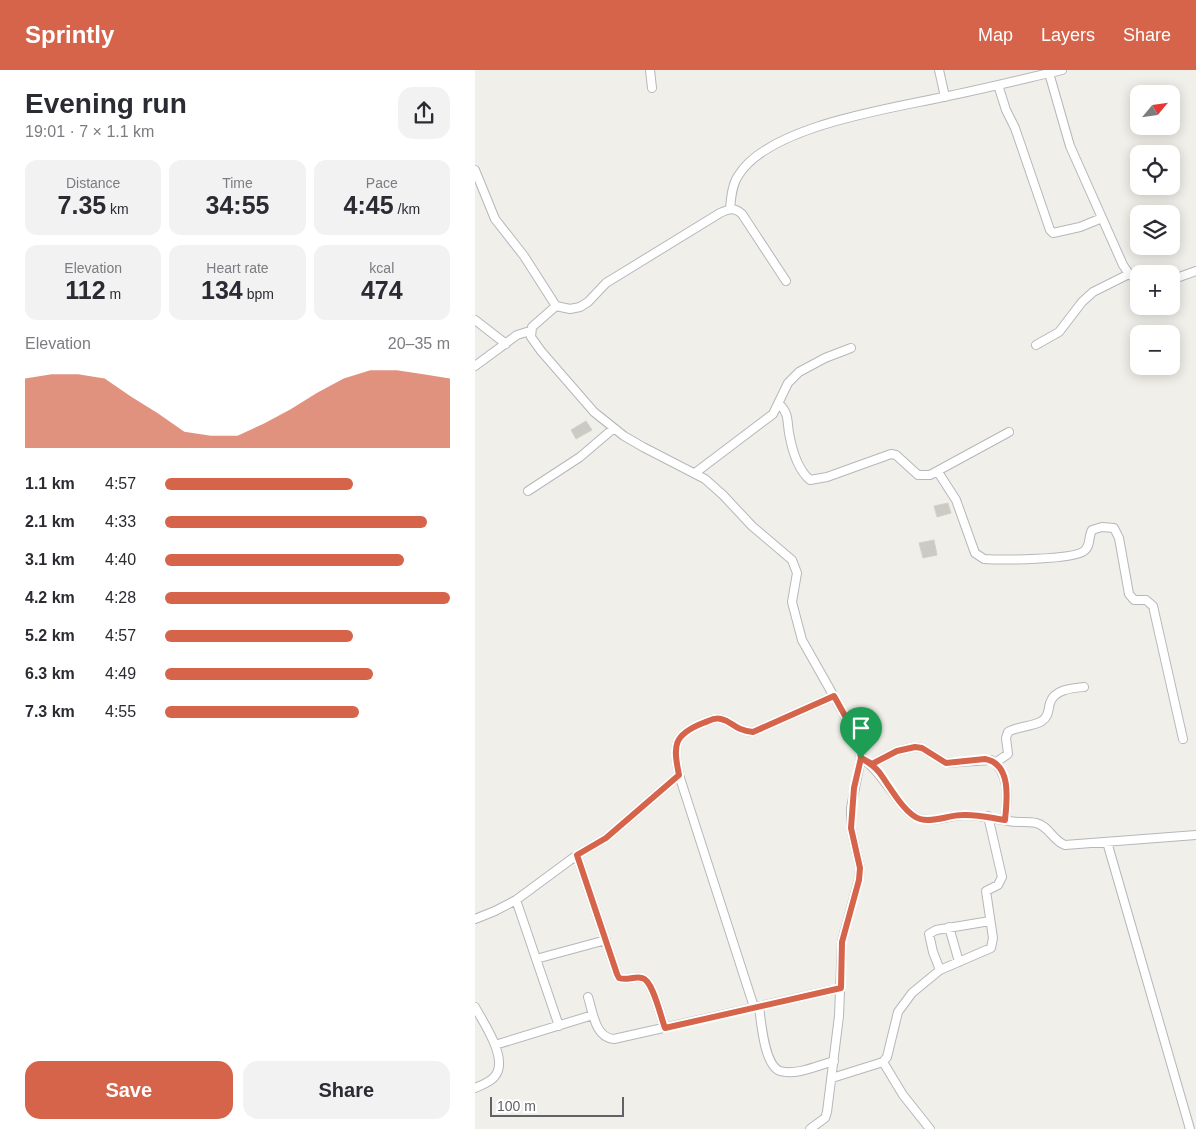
<!DOCTYPE html>
<html lang="en">
<head>
<meta charset="utf-8">
<style>
	body { margin:0; font-family:Arial,sans-serif; background:#f2f2f3; color:#2b2b33; height:100vh; display:flex; flex-direction:column; font-size:19px; white-space:nowrap }
	* { box-sizing:border-box; margin:0 }
	p { font-size:16px; color:#7c7c81 }
	.icon { flex:none; width:28px; height:28px; fill:none; stroke:currentColor; stroke-width:2; stroke-linecap:round; stroke-linejoin:round }
	.map { position:relative; flex:1; overflow:hidden }
	.details { display:flex; flex-direction:column; background:#fff; width:475px }
	.details>* { flex:none }
	.needle { width:32px; rotate:61deg }
	.buttons { position:absolute; left:655px; top:15px; display:grid; gap:10px }
	.buttons a { display:grid; place-items:center; width:50px; height:50px; border-radius:10px; background:#fff; box-shadow:0 2px 12px #0003; font-size:25px }
	.scale { position:absolute; left:15px; bottom:12px; width:134px; box-sizing:border-box; padding-left:5px; border:2px solid #606267; border-top:0; font-size:14px; line-height:18px; white-space:nowrap; color:#606267; -webkit-text-stroke:4px #fff; paint-order:stroke }
	.pin { position:absolute; display:grid; place-items:center; width:42px; height:42px; color:#fff; margin:-51px -21px; border-radius:50% 50% 50% 0; rotate:-45deg; box-shadow:0 0 5px #0007 }
	.pin .icon { rotate:45deg }
	.round { display:grid; place-items:center; flex:none; width:52px; height:52px; border-radius:15px; background:#f2f2f3 }
	.head { display:flex; align-items:center; justify-content:space-between; height:85px; padding:0 25px }
	h1 { font-size:28px; font-weight:700; line-height:38px }
	.stats { display:grid; grid-template-columns:repeat(3,1fr); gap:8px; height:85px; padding:5px 25px }
	.stats div { display:grid; align-content:center; border-radius:12px; background:#f2f2f3; text-align:center }
	.stats b { font-size:25px; font-weight:700 }
	.stats small { font-size:14px; font-weight:400 }
	.stats p { font-size:14px }
	.chart { height:140px; padding:10px 25px }
	.chart p { display:flex; justify-content:space-between }
	.chart svg { width:100%; height:90px; margin-top:5px; fill:#d5644a; opacity:.7 }
	.cta { display:flex; gap:10px; margin-top:auto; padding:10px 25px }
	.cta a { flex:1; height:58px; border-radius:15px; background:#d5644a; color:#fff; font-size:20px; font-weight:700; line-height:58px; text-align:center }
	.cta a+a { background:#f2f2f3; color:#2b2b33 }
	ul { padding:0 25px; list-style:none; font-size:16px }
	li { display:grid; grid-template-columns:80px 60px 1fr; align-items:center; height:38px }
	li i { height:12px; border-radius:6px; background:#d5644a }
	header { display:flex; align-items:center; gap:30px; box-sizing:border-box; height:70px; padding:0 25px; background:#d5644a; color:#fff }
	header strong { font-size:24px }
	nav { display:flex; gap:28px; margin-inline-start:auto; font-size:18px }
	main { display:flex; flex:1; min-height:0 }
	.map>svg:first-child { display:block }
	.building { fill:#cbcac5; stroke:#d4d1c8 }
	.lines { fill:none; stroke-linecap:round; stroke-linejoin:round }
	.minor-casing { stroke:#b5b7bb; stroke-width:10 }
	.minor { stroke:#fff; stroke-width:8 }
	.route-casing { stroke:#fff; stroke-width:10 }
	.route { stroke:#d5644a; stroke-width:6 }
</style>
</head>
<body>
<header>
<strong>Sprintly</strong>
<nav><a>Map</a><a>Layers</a><a>Share</a></nav>
</header>
<main>
<section class="details">
<div class="head"><div><h1>Evening run</h1><p>19:01 · 7 × 1.1 km</p></div><a class="round"><svg class="icon" aria-label="share" viewBox="0 0 24 24"><path d="M12 15V3M7 8l5-5 5 5M5 13v7h14v-7"/></svg></a></div>
<div class="stats">
<div><p>Distance</p><b>7.35<small> km</small></b></div>
<div><p>Time</p><b>34:55</b></div>
<div><p>Pace</p><b>4:45<small> /km</small></b></div>
</div>
<div class="stats">
<div><p>Elevation</p><b>112<small> m</small></b></div>
<div><p>Heart rate</p><b>134<small> bpm</small></b></div>
<div><p>kcal</p><b>474</b></div>
</div>
<div class="chart"><p><span>Elevation</span>20–35 m</p>
<svg viewBox="0 0 160 44" preserveAspectRatio="none"><path d="M0 44V10L10 8L20 8L30 10L40 19L50 27L60 36L70 38L80 38L90 32L100 25L110 17L120 10L130 6L140 6L150 8L160 10V44z"/></svg>
</div>
<ul>
<li><b>1.1 km</b>4:57<i style="width:66%"></i></li>
<li><b>2.1 km</b>4:33<i style="width:92%"></i></li>
<li><b>3.1 km</b>4:40<i style="width:84%"></i></li>
<li><b>4.2 km</b>4:28<i style="width:100%"></i></li>
<li><b>5.2 km</b>4:57<i style="width:66%"></i></li>
<li><b>6.3 km</b>4:49<i style="width:73%"></i></li>
<li><b>7.3 km</b>4:55<i style="width:68%"></i></li>
</ul>
<div class="cta"><a>Save</a><a>Share</a></div>
</section>
<div class="map">
<svg width="721" height="1059" viewBox="0 0 721 1059">
	<rect width="100%" height="100%" fill="#f0efe9"/>
	<path class="building" d="M111,351l6,9 -16,9 -5,-9z
		M473,433l3,10 -14,4 -3,-11z
		M459,470l3,15 -14,3 -4,-15z"/>
	<g class="lines">
		<defs>
			<path id="minor" d="M175,0l2,18
				M464,0l6,27
				M574,3l21,73 53,119 6,9 10,7
				M523,15l8,25 9,18 35,102 3,3 27,-6 22,-9
				M0,100l20,49 29,37 32,50 14,3 10,-2 8,-5 18,-19 114,-70c9,-4 14,-6 22,1l44,67
				M255,139c1,-11 2,-24 8,-33 30,-50 151,-67 205,-79 40,-8 80,-18 119,-27
				M696,210l25,-9
				M81,236l-24,21 -1,10 10,14 53,61 30,24 19,11 62,32 18,16 29,31 40,34 5,13 -5,29 10,38 56,99 3,19 -10,50v20l9,40 -1,11 -17,62 -3,75 -12,96 -2,6 -15,11
				M0,250l31,24
				M561,275l23,-13 23,-30 11,-10 36,-18
				M0,296l42,-31 13,-4
				M304,334c10,9 8,17 10,29 3,17 8,36 21,47l17,-3 64,-23 5,1 22,20h12l79,-43
				M463,402l18,28 19,53 9,6c17,1 89,1 100,-8 7,-5 4,-14 8,-21l10,-3 12,1 5,10 10,56 5,6h12l7,6 30,133
				M220,403l78,-59 15,-31 11,-11 26,-14 26,-10
				M53,421l52,-34 34,-29
				M386,688c22,13 38,52 57,60 14,6 32,-3 46,-3 16,0 30,4 45,6 9,2 18,0 27,2 13,3 17,18 29,22l131,-10
				M520,693l13,-9 -2,-16 2,-6c10,-6 24,-5 34,-11 7,-5 6,-11 8,-18 4,-14 23,-15 34,-16
				M397,694l25,-13 18,-4 7,1 24,15 45,-3c20,13 16,40 14,60
				M632,772l83,287
				M102,785l40,119 2,4c8,3 15,-2 23,0 11,2 19,40 23,50
				M41,830l43,126
				M0,849l20,-8 21,-11 61,-45 29,-17 73,-63
				M474,857l10,35
				M61,889l70,-19
				M465,900l-7,-18 -4,-18 7,-4 54,-9
				M113,927c5,15 7,41 26,42l227,-51
				M284,936c2,15 5,59 21,65 16,5 39,-6 54,-10
				M0,937c8,15 34,52 20,69 -4,6 -13,9 -20,12
				M279,937l-75,-232c-6,-30 -6,-40 24,-52 6,-2 11,-6 18,-4 13,3 13,11 32,13l81,-36
				M20,975l98,-30
				M408,992l20,33 27,34
				M357,1008l51,-16 4,-5 11,-45 14,-19 28,-23 51,-22 2,-10 -7,-47 12,-6 4,-8 -14,-61"/>
		</defs>
		<use href="#minor" class="minor-casing"/>
		<use href="#minor" class="minor"/>
	</g>
	<g class="lines">
		<defs>
			<path id="route" d="M386,688l-7,30 -3,40 9,40 -1,12 -17,62 -1,46 -176,40c-4,-10 -12,-48 -23,-50 -8,-2 -15,3 -23,0l-2,-4 -40,-119 29,-17 73,-63c-6,-30 -6,-40 24,-52 6,-2 11,-6 18,-4 13,3 13,11 32,13l81,-36 24,43 3,19c7,4 13,8 18,14 10,13 25,42 41,47 13,4 29,-4 42,-4 15,-1 29,3 43,5 2,-20 7,-56 -20,-61l-39,4 -24,-15 -7,-1 -18,4 -25,13 -11,-6"/>
		</defs>
		<use href="#route" class="route-casing"/>
		<use href="#route" class="route"/>
	</g>
</svg>
<div class="buttons">
<a><svg class="needle" viewBox="-14 -14 28 28"><path d="M0-13l5 13h-10z" fill="#e53935"/><path d="M0 13l5-13h-10z" fill="#7c7c81"/></svg></a>
<a><svg class="icon" aria-label="locate" viewBox="0 0 24 24"><circle cx="12" cy="12" r="6"/><path d="M12 2v4M12 18v4M2 12h4M18 12h4"/></svg></a>
<a><svg class="icon" aria-label="layers" viewBox="0 0 24 24"><path d="M12 4l9 5-9 5-9-5zM3 14l9 5 9-5"/></svg></a>
<a>+</a>
<a>−</a>
</div>
<div class="scale">100 m</div>
<div class="pin" style="left:386px;top:688px;background:#1e9e55"><svg class="icon" aria-label="arrive" viewBox="0 0 24 24"><path d="M6 21V4h12l-3 4 3 4H6"/></svg></div>
</div>
</main>
</body>
</html>
